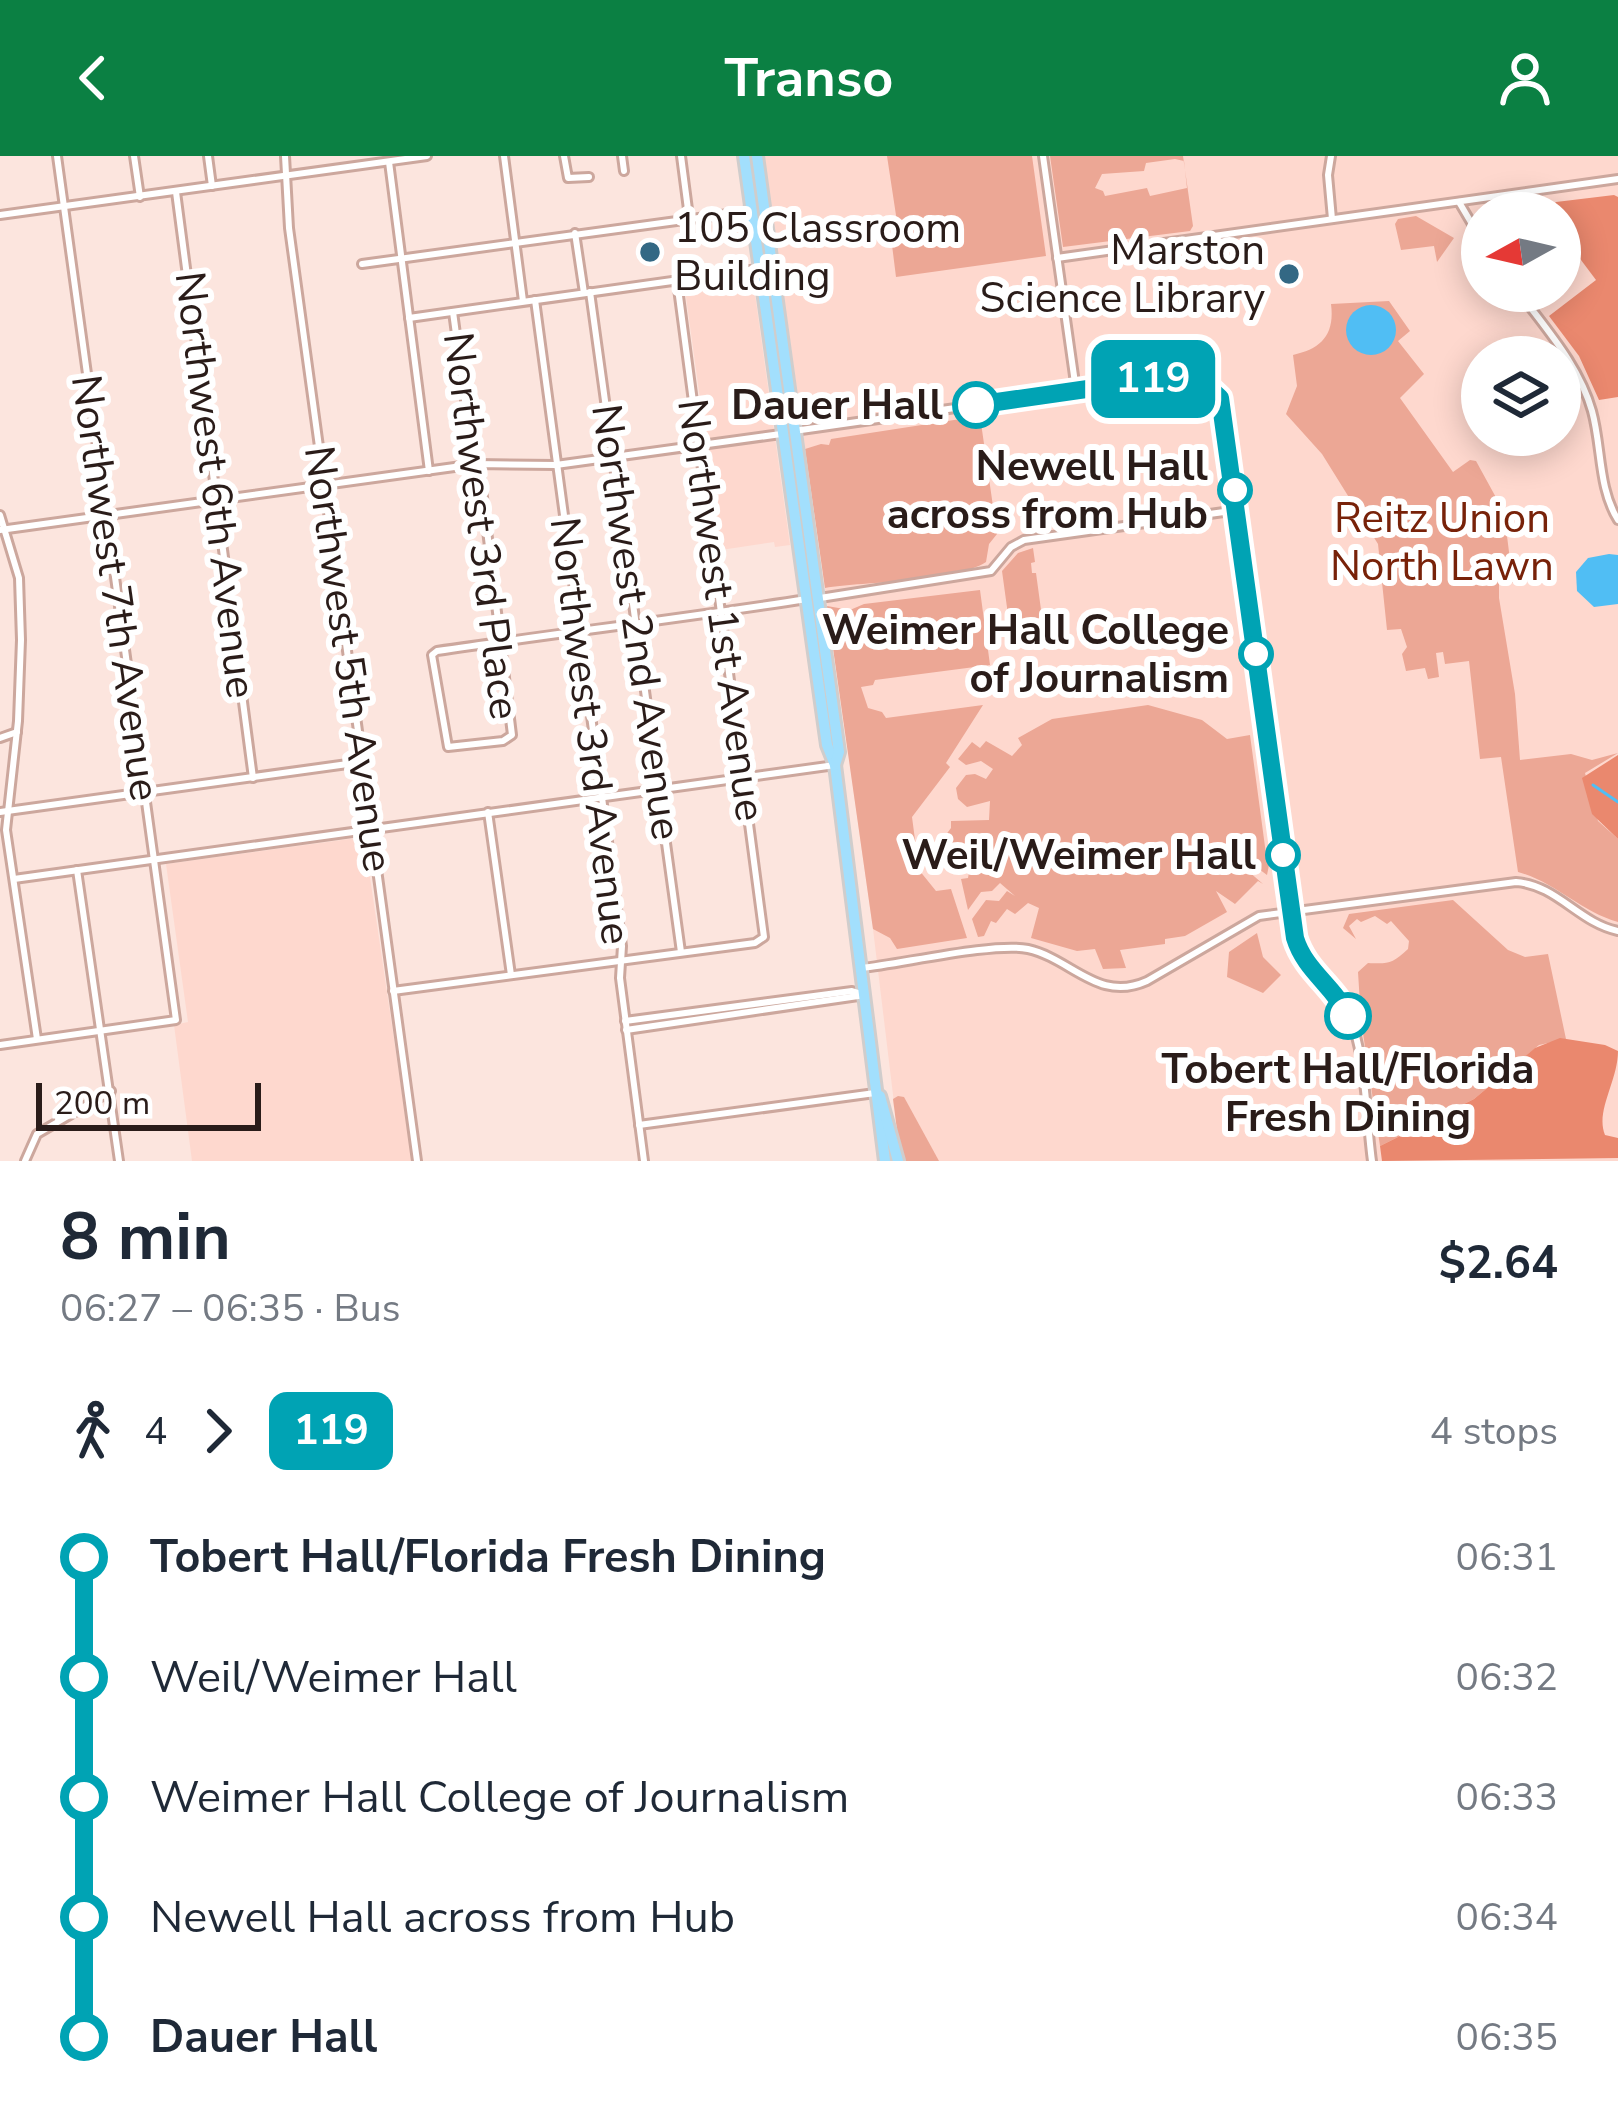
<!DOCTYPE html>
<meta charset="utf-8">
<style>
:root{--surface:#fff;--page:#f6f6f7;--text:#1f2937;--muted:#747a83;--accent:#0b8043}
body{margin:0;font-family:"Nunito Sans",sans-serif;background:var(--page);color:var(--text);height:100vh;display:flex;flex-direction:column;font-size:45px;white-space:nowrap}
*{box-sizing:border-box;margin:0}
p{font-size:39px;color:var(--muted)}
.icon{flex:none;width:66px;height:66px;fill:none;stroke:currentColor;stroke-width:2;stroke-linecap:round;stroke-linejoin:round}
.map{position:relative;height:1005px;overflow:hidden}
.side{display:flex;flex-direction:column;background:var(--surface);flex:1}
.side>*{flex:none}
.badge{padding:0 24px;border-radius:18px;font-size:42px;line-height:78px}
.needle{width:78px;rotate:262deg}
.controls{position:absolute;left:1461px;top:36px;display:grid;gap:24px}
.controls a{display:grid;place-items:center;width:120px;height:120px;border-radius:50%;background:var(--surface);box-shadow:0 6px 30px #0003;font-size:60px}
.scale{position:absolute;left:36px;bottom:30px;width:225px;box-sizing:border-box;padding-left:12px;border:6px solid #2a1c19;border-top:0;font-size:33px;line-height:42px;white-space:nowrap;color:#2a1c19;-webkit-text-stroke:9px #fff;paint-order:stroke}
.map>.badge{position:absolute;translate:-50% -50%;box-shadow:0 0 0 6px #fff}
.legs{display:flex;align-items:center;gap:18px;height:132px;padding:0 60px;font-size:39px}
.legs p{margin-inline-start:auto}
.head{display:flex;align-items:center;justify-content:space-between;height:204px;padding:0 60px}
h1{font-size:66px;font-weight:700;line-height:90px}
ul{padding:0 60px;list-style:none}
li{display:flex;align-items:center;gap:42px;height:120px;font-size:45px}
li i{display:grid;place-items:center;width:18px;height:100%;margin:0 15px;background:currentColor}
li i::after{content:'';width:30px;height:30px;margin:-15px;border:9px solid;border-radius:50%;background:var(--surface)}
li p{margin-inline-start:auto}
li:first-child i{background:linear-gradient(#0000 50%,currentColor 0)}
li:last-child i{background:linear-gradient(currentColor 50%,#0000 0)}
header{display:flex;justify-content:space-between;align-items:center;height:156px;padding:0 60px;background:var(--accent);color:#fff;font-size:54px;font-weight:700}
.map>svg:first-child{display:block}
.built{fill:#fed8ce;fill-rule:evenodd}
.green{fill:#eca795;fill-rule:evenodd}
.forest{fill:#ea886e}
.water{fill:#50bef4}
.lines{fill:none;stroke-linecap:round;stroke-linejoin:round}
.stream{stroke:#50bef4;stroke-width:3}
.minor-casing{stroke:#cca79d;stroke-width:12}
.primary-casing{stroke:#d0cdcc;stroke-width:16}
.minor{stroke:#fff;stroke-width:6}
.primary{stroke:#a2dffd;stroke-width:10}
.line-1-casing{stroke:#fff;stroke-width:27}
.line-1{stroke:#00a3b4;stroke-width:18}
.poi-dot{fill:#336884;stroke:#fff;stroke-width:4.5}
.stop-1-dot{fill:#fff;stroke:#00a3b4;stroke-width:6}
.labels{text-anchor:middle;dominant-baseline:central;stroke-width:12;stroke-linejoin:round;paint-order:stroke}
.poi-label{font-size:42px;fill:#2a1c19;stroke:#fff;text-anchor:start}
.stop-label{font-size:42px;font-weight:bold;fill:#2a1c19;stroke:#fff;text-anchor:end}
.street-label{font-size:42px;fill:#2a1c19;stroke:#fff}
.park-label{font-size:42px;fill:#782209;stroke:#fff}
</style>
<header><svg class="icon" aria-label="back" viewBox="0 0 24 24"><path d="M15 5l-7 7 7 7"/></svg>Transo<svg class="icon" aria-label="person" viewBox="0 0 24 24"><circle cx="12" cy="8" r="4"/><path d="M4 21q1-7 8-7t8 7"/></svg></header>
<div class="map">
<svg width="1618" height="1005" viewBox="0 0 1618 1005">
<rect width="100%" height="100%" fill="#fce5de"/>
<g class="built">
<path d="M764,0H1618V1005H901L873,773ZM1482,57H1560V135H1482ZM1482,201H1560V279H1482Z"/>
<polygon points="753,124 790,389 775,391 774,386 721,394 685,134"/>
<polygon points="364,681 412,1005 192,1005 174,869 188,866 166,708"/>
</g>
<g class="green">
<polygon points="887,0 1032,0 1046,100 896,121 891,81 899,79"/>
<path d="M1050,0H1183L1193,70L1190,75L1063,91ZM1175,3L1184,5L1187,32L1150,40L1147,32L1105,40L1103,35L1095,32L1102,18L1144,15L1146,7Z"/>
<polygon points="1416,60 1454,82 1437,106 1434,90 1401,94 1395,68 1398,63"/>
<path d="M1389,145L1410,175L1398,185L1424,218L1400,242L1453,316L1470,304L1476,305L1504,356L1512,420L1516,426L1499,428V442L1515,538L1520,604L1571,598L1592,604L1618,597L1585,617L1598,665L1618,683V766C1581,756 1555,726 1518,716L1501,601L1480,603L1469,505L1445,508L1443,496L1436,497L1439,521L1428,523L1425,512L1406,515L1402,498L1407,491L1401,473L1387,474L1378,388L1322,298L1286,258L1297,230L1293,199C1321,193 1335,179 1331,148Z"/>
<path d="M980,260L997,378L989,388L986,406C953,427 866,425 825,432L805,293L821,288L829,289L831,283Z"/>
<polygon points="1033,392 1035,406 1031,407 1032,417 1036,417 1042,461 1036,463 1037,467 1043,467 1046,489 1035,491 1031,463 1009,466 1002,415 1018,397"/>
<polygon points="980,434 990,509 875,524 873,529 861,531 868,552 882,556 886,562 983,549 946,607 950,611 912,661 919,714 936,735 951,733 967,782 897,793 890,782 873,773 827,450 850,454 864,448"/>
<polygon points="1148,549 1202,564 1227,583 1250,579 1266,698 1271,699 1267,719 1244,702 1239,707 1263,728 1258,725 1235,748 1216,735 1227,756 1185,780 1165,783 1165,788 1120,794 1126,812 1103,813 1095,793 1077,795 1031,782 1039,752 1028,747 1015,758 1007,753 996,767 991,765 984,780 978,781 972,763 986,744 999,745 1007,735 1015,740 1000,727 992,735 981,736 968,754 961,723 968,722 970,710 977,704 997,705 992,687 955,696 945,680 951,672 951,665 989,664 990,645 967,651 958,643 956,632 966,619 975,618 986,623 993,613 981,605 966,609 958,603 972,586 980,592 986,585 1012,600 1022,589 1018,582 1052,563"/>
<path d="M1453,744L1508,794L1525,801L1548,798L1566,883L1539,889L1474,943L1380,990L1361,864L1358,816L1368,807C1388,808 1392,808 1408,793L1409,785L1391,765L1387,768L1375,760L1361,766L1357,763L1349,770L1356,783L1343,772L1349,758Z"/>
<polygon points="1257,777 1263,801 1281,819 1263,837 1227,821 1229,796"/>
<polygon points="898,940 904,941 939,1005 901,1005 893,943"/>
</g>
<g class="forest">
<polygon points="1614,39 1618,41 1618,241 1599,244 1579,200 1549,160 1596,124 1560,76 1560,57 1546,56 1556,46"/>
<polygon points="1618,599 1618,683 1592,658 1582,622"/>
<path d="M1560,882L1605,889L1618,895C1618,925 1595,955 1605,979L1618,982V1002L1382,1005L1380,990L1474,943L1535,892Z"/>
</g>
<g class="water">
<circle cx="1371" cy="174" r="25"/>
<polygon points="1609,398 1618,399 1618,448 1594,451 1577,435 1576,416 1588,402"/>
</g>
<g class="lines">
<polyline class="stream" points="1593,629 1618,646"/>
<g class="minor-casing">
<g id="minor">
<polyline points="134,0 140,41"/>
<polyline points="208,0 212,30"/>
<polyline points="285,0 289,72 417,1005"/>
<polyline points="504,0 523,145"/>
<polyline points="564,0 568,22 589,21"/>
<polyline points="622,0 624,15"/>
<polyline points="681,0 689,61"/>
<polyline points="1043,0 1076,234"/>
<polyline points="1331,0 1328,19 1332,63"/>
<polyline points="389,6 429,315"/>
<polyline points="176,36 253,622"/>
<polyline points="1459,46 1482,85"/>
<polyline points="0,59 427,0"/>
<polyline points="575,77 584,137"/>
<polyline points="1057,102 1618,23"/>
<polyline points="362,108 750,55"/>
<path d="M1518,135C1546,173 1579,209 1592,255C1602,291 1598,332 1618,364"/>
<polyline points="590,136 681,796"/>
<polyline points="535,144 622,790 620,822 644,1005"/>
<path d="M453,156L472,296L480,317L512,579L503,585L448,591L432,499L437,495C560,477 684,462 807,443"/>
<polyline points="409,162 772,111"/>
<path d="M794,275L1180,220C1200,220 1217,233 1224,252L1295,782C1304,814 1334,829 1348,858C1366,895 1366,962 1372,1005"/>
<polyline points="0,359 19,422 21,484 18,565 6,674 37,883"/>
<polyline points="0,374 476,308 556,309 781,278"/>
<polyline points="820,442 991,415 1011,391 1024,384 1238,354"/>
<polyline points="0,582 17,576"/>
<polyline points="0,656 362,606"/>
<polyline points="488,656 511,819"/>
<polyline points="77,714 119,1005"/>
<polyline points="14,723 835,609"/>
<path d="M862,812C901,808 994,786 1028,793C1072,803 1098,847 1147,825L1259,760L1516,726C1557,729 1579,767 1618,775"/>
<polyline points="393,835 755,787 764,781 677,125"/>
<polyline points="625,865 852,835 862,838"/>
<polyline points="626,874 865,839"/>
<polyline points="0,889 176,864 57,0"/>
<polyline points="639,969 875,937"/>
<polyline points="25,1005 37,978 111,935"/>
</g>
</g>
<g class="primary-casing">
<g id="primary">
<polyline points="744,0 827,589 835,609 885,1005"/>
<polyline points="757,0 839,596 835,609"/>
<polyline points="880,940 898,1005"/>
</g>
</g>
<use href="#minor" class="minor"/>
<use href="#primary" class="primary"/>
</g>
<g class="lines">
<g class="line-1-casing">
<path id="line-1" d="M976,249L1184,219L1204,227L1220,242L1295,782C1305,815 1334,830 1348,860"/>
</g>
<use href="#line-1" class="line-1"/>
</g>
<g class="poi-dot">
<circle cx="650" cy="96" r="12"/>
<circle cx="1289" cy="118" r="12"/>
</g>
<g class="stop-1-dot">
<circle cx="976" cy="249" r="21"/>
<circle cx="1235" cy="334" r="15"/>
<circle cx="1256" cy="498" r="15"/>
<circle cx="1283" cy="699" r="15"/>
<circle cx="1348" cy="860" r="21"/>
</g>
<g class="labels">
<g class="poi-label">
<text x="674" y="72">105 Classroom<tspan x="674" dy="48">Building</tspan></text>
<text x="1265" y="94" text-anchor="end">Marston<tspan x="1265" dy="48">Science Library</tspan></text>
</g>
<g class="stop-label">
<text x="943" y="249">Dauer Hall</text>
<text x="1208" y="310">Newell Hall<tspan x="1208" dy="48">across from Hub</tspan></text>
<text x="1229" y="474">Weimer Hall College<tspan x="1229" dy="48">of Journalism</tspan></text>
<text x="1256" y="699">Weil/Weimer Hall</text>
<text x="1348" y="913" text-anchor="middle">Tobert Hall/Florida<tspan x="1348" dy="48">Fresh Dining</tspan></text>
</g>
<g class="street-label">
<text transform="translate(215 329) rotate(83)">Northwest 6th Avenue</text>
<text transform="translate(481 370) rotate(83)">Northwest 3rd Place</text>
<text transform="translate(115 432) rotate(82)">Northwest 7th Avenue</text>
<text transform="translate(721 454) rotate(82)">Northwest 1st Avenue</text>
<text transform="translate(636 466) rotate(82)">Northwest 2nd Avenue</text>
<text transform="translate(348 503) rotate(82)">Northwest 5th Avenue</text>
<text transform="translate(590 575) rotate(83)">Northwest 3rd Avenue</text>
</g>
<g class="park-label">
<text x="1442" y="362">Reitz Union<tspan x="1442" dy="48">North Lawn</tspan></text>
</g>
</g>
</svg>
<div class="controls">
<a><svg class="needle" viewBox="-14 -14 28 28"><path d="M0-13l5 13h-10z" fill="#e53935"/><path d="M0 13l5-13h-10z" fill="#747a83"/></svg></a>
<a><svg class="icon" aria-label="layers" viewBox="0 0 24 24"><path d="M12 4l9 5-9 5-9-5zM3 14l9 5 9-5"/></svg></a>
</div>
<div class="scale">200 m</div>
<b class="badge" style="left:1153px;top:223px;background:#00a3b4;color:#fff">119</b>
</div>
<section class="side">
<div class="head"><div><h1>8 min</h1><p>06:27 – 06:35 · Bus</p></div><b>$2.64</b></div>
<div class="legs"><svg class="icon" aria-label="walk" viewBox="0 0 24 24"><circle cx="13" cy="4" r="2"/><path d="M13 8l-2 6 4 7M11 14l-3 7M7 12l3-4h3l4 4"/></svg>4<svg class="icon" aria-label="forward" viewBox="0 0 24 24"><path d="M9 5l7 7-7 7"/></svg><b class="badge" style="background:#00a3b4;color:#fff">119</b><p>4 stops</p></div>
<ul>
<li><i style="color:#00a3b4"></i><b>Tobert Hall/Florida Fresh Dining</b><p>06:31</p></li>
<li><i style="color:#00a3b4"></i><span>Weil/Weimer Hall</span><p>06:32</p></li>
<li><i style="color:#00a3b4"></i><span>Weimer Hall College of Journalism</span><p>06:33</p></li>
<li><i style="color:#00a3b4"></i><span>Newell Hall across from Hub</span><p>06:34</p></li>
<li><i style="color:#00a3b4"></i><b>Dauer Hall</b><p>06:35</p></li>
</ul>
</section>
